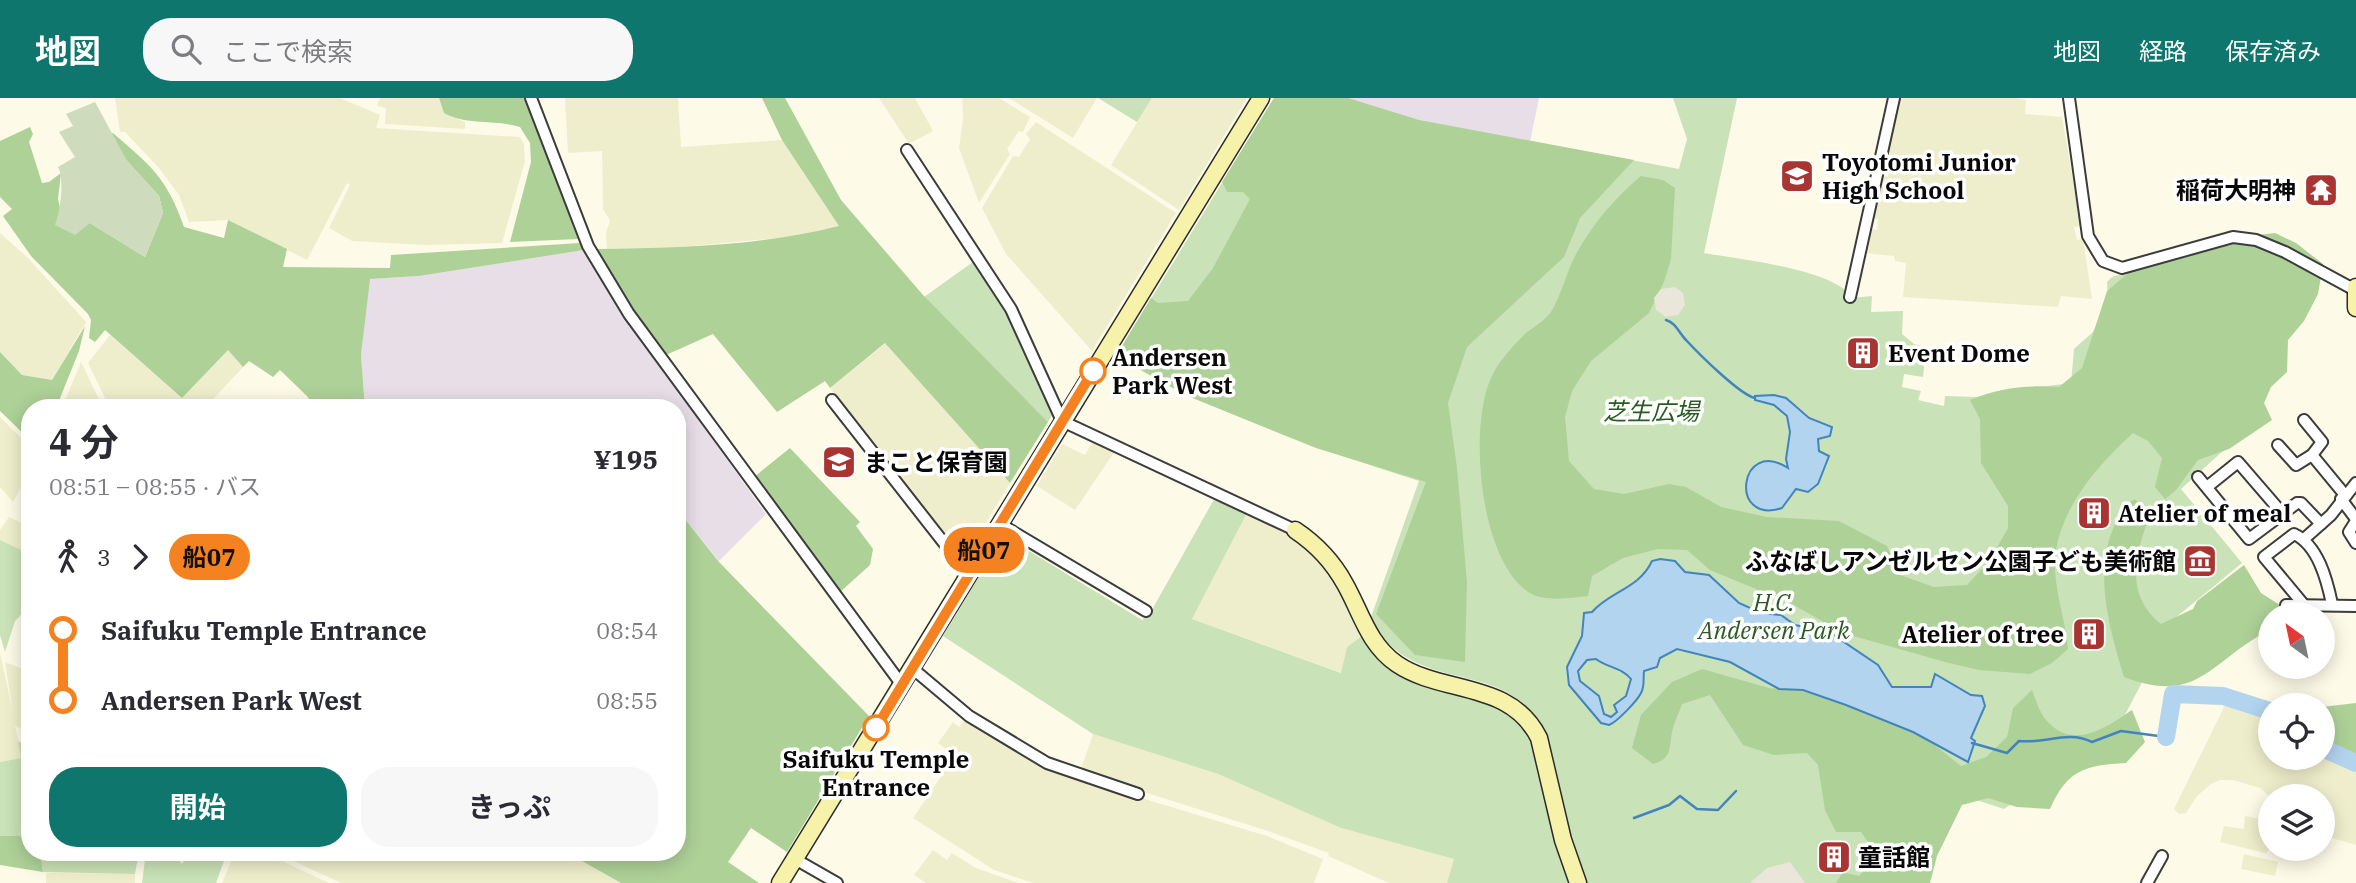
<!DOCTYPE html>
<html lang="ja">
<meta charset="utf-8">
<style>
:root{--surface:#fff;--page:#f7f7f7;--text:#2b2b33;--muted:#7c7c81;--accent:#0f766e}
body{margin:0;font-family:"IBM Plex Serif","Noto Sans JP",serif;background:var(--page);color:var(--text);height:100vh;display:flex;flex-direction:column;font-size:26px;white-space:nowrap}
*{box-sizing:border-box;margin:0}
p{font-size:23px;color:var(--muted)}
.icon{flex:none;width:38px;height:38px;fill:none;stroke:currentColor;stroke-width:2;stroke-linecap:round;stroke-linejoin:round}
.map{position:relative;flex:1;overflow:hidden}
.panel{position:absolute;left:21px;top:301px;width:665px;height:462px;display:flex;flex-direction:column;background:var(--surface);border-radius:28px;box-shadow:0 4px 18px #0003}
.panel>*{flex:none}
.badge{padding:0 14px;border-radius:23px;font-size:24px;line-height:46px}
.needle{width:46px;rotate:327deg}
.controls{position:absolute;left:2258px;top:504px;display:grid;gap:14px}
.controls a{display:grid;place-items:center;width:77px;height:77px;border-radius:50%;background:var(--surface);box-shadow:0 4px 18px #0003;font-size:35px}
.map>.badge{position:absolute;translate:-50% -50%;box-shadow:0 0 0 4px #fff}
.legs{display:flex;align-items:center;gap:10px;height:77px;padding:0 28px;font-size:23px}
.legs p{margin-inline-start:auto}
.headline{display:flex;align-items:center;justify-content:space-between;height:119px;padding:0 28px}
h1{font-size:38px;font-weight:700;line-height:52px}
.button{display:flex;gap:14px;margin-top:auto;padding:14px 28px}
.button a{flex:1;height:80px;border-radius:28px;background:var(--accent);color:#fff;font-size:28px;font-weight:700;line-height:80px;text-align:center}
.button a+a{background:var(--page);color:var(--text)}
ul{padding:0 28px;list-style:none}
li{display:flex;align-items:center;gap:24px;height:70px;font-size:26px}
li i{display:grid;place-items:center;width:10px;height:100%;margin:0 9px;background:currentColor}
li i::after{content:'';width:18px;height:18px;margin:-9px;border:5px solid;border-radius:50%;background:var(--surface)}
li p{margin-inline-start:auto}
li:first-child i{background:linear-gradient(#0000 50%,currentColor 0)}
li:last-child i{background:linear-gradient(currentColor 50%,#0000 0)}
header{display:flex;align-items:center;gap:42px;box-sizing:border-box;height:98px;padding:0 35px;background:var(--accent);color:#fff}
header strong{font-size:33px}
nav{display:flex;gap:38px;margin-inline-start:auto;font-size:24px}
.search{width:490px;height:63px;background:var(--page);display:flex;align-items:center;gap:18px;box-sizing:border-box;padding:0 24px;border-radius:28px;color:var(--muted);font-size:26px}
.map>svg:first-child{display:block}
.industrial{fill:#e7dee8}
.farmland{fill:#efeecc}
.green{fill:#cae2b7}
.forest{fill:#aed198}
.cemetery{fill:#cfdbbd}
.plaza{fill:#eae7da}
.water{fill:#b3d4ee;stroke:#4284bd;stroke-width:2;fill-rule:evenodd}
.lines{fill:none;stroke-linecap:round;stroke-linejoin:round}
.stream{stroke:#4284bd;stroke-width:2.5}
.river{stroke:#b3d4ee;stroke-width:18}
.street-casing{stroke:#3c3c3c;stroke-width:14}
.secondary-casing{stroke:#2b2b2b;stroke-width:19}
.street{stroke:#fff;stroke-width:10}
.secondary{stroke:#f6f2aa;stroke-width:16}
.line-1-casing{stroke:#fff;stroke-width:16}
.line-1{stroke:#f58220;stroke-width:10}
.stop-1-dot{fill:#fff;stroke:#f58220;stroke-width:3.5}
.labels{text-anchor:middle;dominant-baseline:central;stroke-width:7;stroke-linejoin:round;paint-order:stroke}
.poi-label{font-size:24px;font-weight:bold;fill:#090909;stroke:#fff;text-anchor:start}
.stop-label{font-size:24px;font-weight:bold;fill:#090909;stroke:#fff;text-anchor:start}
.park-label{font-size:24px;font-style:italic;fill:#2a5922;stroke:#fff}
</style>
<header>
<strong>地図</strong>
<div class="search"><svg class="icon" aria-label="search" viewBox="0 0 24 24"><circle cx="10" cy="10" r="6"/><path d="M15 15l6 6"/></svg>ここで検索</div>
<nav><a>地図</a><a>経路</a><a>保存済み</a></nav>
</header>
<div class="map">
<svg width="2356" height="785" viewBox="0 0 2356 785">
<rect width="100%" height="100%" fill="#fdfae8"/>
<g class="industrial">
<polygon points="1348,0 1539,0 1530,44 1419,22"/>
<polygon points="584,152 622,216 766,416 719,463 677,411 677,310 365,310 361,257 369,181 419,178"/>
</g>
<g class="farmland">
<polygon points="115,0 340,0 380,17 376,30 520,39 524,46 525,63 502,145 425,147 352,143 329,130 350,87 347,85 307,162 228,122 189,124 179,97 159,70 125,34 120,34"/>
<polygon points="380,0 439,0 444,15 465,24 465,31 385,26 386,10 377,8"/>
<polygon points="565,0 678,0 681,49 782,42 840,128 800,138 670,150 607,151 606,135 610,123 603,111 602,53 568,55"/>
<polygon points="879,0 915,0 933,33 909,46"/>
<polygon points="962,0 999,0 1030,19 1023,34 1019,33 1007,51 1010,56 979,105 959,50 963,21"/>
<polygon points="1009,0 1097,0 1073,40"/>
<polygon points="1152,0 1247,0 1179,112 1111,67"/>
<polygon points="1897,0 2016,0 2026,2 2025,16 2062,19 2081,128 2074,129 2077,142 2083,141 2092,201 2061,198 2058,209 1903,199 1906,165 1895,163 1894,158 1863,155 1868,131 1877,132 1878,121 1871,120 1880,77 1888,79 1889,65 1883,64"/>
<polygon points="1036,24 1176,115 1092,253 1006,156 982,110 1013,58 1019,59 1030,41 1026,36"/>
<polygon points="0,135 28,160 86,224 52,282 22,277 0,254"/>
<polygon points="110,237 182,300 228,251 243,269 205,310 110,310 88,265"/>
<polygon points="886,245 1010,385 961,466 830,290"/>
<polygon points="81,264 103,310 62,310"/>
<polygon points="0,319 30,349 30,373 13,404 0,389"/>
<polygon points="1093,343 1115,353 1075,412 1037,388 1062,346 1085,357"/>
<polygon points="1248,413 1302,443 1334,477 1363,537 1347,549 1342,575 1192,521"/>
<polygon points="9,419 30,429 30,456 0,442 0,432"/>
<polygon points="0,554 13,615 5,564 30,574 30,633 15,628 22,660 0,664"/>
<polygon points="2227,603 2270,616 2270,660 2322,660 2322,653 2356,668 2356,747 2322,737 2322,698 2270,699 2260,690 2233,682 2220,682 2211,686 2197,698 2186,715 2179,716 2174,711"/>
<polygon points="965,620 1045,667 1138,699 1267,738 1323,761 1314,785 1033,785 994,772 913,720 955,658 938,645 953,624 959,629"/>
<polygon points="1093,636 1218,676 1341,730 1455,761 1447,785 1389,785 1328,758 1329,755 1268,733 1080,674"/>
<polygon points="2245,718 2270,723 2271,751 2265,755 2220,744 2224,728 2244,731"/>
<polygon points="933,752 947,762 952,755 976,770 1019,785 926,785 914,777"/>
<polygon points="216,754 263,754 329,785 222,785 231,764"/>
<polygon points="274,754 566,754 621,785 341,785"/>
<polygon points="2244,756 2278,764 2275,778 2241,771"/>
<polygon points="46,775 135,776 135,785 46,785"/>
</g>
<g class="green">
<polygon points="1098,0 1152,0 1137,24"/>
<path d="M1274,0H1348L1419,22L1679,71L1687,41L1673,0H1737L1704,155C1737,161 1836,171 1852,200L1872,198L1871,214L1903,213L1902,236L1914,246L1926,249L1923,279L1904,276L1902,289L1921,293L1918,302L1944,308L1945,298L2009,300L2015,292L2071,285L2074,251L2093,234L2100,218L2109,214L2107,184L2112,179L2141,170L2257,322L2181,391L2242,465L2152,539L2148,573L2118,630L2004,711L1961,697L1918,785H1586L1578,767C1569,732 1552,638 1531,614C1488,563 1414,595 1370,522L1419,383C1310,349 1216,314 1116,258Z"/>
<polygon points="973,164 1007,213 1053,316 1048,324 924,199"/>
<polygon points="1217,396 1248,413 1192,521 1341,575 1347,549 1363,537 1369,545 1500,607 1532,636 1572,785 1447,785 1454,761 1341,730 1218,676 1093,636 943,538 997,449 1016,445 1142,522 1153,510"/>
<polygon points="0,442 30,456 30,507 15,523 5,554 0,537"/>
<polygon points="18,643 30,649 30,738 0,738 0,664 21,660"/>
<polygon points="40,754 139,754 135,776 43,774"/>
<polygon points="146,754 173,754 182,766 189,754 216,754 225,760 216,785 142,785"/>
</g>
<g class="forest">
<path d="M439,0H525L578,141L510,144L531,64L530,45L520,29C494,21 468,28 444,15Z"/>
<path d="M762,0H785L841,102L923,197L1048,324L1010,385L885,245L830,290L825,283L777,314L713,236L666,257L633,213L596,151C677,150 760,148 839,128L782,42Z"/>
<polygon points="1274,0 1348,0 1419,22 1634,62 1580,120 1564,159 1467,249 1448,305 1457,370 1467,484 1465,564 1415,557 1376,516 1426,384 1316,350 1185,297 1116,258 1151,200 1158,205 1188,203 1213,170 1250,101 1243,94 1227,94 1222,84"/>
<path d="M30,29L33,36L29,44L42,85L49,84L61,75L58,101L61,114L90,125L145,159L163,115L159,98L127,63L110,36L113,35C151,68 167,80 184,129L224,140L228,122L287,151L283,169L390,170L391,157L580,145L584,152L419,178L370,181L361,257L365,310H312L308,299L280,272L273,279L249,263L243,269L228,252L182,300L105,232L95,244L89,240L91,222L88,216L31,158L3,118L12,111L0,99V43Z"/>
<path d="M1641,78L1663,82L1675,90L1671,161L1664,184L1649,215L1591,263L1572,293L1565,319L1569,363L1594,391L1624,396L1669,386L1686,389L1721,409L1767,419L1839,423L1887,448L1900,477L1934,489L1967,487L1990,462L2008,430V408L1981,365L1980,321L1970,302C2001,289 2026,287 2059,289L2082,270L2107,193L2132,172L2198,144L2275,135L2296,145L2323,166L2318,196L2304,223L2288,242L2287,274L2271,289L2264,305L2272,322L2229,351L2198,362L2176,392L2165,401L2155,389L2162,360L2148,343L2133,335C2096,368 2053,418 2055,471C2056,498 2066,524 2068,551L2052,565L2030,576L1979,572L1945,564L1843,535L1792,506L1710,472L1687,452L1658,451L1623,460L1592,478L1588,498C1571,500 1545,504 1530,495C1479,464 1467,325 1493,276C1499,263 1513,248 1523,238C1531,230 1544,224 1551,214C1563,194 1567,170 1579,151C1595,123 1617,98 1641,78Z"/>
<polygon points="85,228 79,253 56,310 30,310 30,342 0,313 0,254 22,277 52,282"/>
<polygon points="790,350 860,424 856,428 873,451 870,467 839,495 754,379"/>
<path d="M2135,401L2150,417C2135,456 2124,496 2161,526L2193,511L2197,503L2244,467L2261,495L2283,509L2284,516H2270V532C2210,562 2200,608 2124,579C2112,539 2097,488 2108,446C2111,432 2119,419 2125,406Z"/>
<polygon points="677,411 719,464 869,618 787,754 751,730 728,764 759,785 621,785 566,754 677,754"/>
<path d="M1702,571L1769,590L1811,594L1879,613L1931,644L1961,668L1986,659L2007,639L2013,610L2032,592C2036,602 2040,616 2047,623C2073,653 2107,629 2132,612L2145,644L2126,665C2085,667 2067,672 2050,711L2017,709L1988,700L1962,707L1937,758L1930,785H1836L1843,774L1859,778L1878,758L1861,734H1836L1825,712L1818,667L1807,655L1774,657L1743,647L1710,597L1682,606C1679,615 1674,625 1672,634C1669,650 1672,661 1653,666L1632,650L1641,617L1672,584Z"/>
<polygon points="2356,605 2356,661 2322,645 2322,609"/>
<polygon points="0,738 30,738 30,754 40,754 43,774 0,767"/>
</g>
<path class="cemetery" d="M95,4L127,63L159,98L163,115L145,159L90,125L75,137L55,127C60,115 65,81 58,69L75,59L59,34L73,28L66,16Z"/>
<g class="plaza">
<polygon points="1675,189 1683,195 1685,207 1678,217 1666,219 1656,212 1654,200 1661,191"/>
<polygon points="1790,764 1805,785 1750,785 1767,770"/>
</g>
<g class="water">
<path d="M1774,297L1786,300L1809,320L1832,329L1830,338L1818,341L1819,353L1829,358L1818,386L1808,394L1796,391L1782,410C1728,428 1739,338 1788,370L1786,361L1790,334L1787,318L1774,307L1755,302V298Z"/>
<path d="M1660,461L1675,463L1685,474L1709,477L1739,505L1761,515L1781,517L1795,527L1829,534L1878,567L1892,589H1931L1935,576L1971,597L1982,598L1985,608L1971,640L1975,643L1968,664L1913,634L1846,607L1803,592L1779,591L1730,564L1677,551L1660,560L1657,569L1644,573C1643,581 1645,588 1641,595C1637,603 1617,624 1609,627L1601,625L1569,587L1567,569L1582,538L1584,515L1592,514C1610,493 1639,491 1652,463ZM1596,561C1606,569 1623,570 1631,581L1626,598L1614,607L1617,614L1611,619L1604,616L1599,598L1580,583L1578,573L1587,562Z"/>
</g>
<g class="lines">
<g class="stream">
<path d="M1666,222C1676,225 1679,235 1686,242C1698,255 1740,297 1755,300"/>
<path d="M1972,645L2007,655L2019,643C2046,646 2067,632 2092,644L2121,633L2166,639"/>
<polyline points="1634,720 1669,707 1680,698 1697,711 1718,712 1736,693"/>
</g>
<g class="river">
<polyline points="2166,639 2173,596 2223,598 2270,613"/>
<polyline points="2322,650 2356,665"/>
</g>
<g class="street-casing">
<g id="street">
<polyline points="531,0 588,148 629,216 902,587"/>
<polyline points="2069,0 2088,138 2103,163 2122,170 2233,139 2256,142 2285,154 2355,192"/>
<polyline points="907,52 1011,211 1062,323 1295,432"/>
<polyline points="1850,199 1894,0"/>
<polyline points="832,302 969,477"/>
<polyline points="2278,347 2296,367 2312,357 2322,344 2304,322"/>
<polyline points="2312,357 2345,397"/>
<polyline points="2198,379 2249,441 2297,405 2301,405 2321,426"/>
<polyline points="2207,389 2238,364 2282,415"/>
<polyline points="2341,401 2356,421"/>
<polyline points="2356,423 2349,434 2356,445"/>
<polyline points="1000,426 1146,513"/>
<polyline points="2304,441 2331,417 2356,385"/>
<polyline points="2286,507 2356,508"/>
<path d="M2304,507L2264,459L2294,436C2318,447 2327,482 2332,506"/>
<polyline points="912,570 969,618 1047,665 1138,696"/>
<polyline points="795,761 837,785"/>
<polyline points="2147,785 2162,758"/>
</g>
</g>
<g class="secondary-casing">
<g id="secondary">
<polyline points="2356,189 2356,210"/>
<path d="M1295,432C1316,446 1333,464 1345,486C1361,514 1368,546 1397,566C1443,597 1510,582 1539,640L1563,742L1578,785"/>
<polyline points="780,785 1261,0"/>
</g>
</g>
<use href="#street" class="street"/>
<use href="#secondary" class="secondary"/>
</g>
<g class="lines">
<g class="line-1-casing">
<polyline id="line-1" points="876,630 1093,273"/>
</g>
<use href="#line-1" class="line-1"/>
</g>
<defs>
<g id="school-square" transform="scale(1.75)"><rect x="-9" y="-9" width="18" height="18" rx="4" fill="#a93532" stroke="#fff"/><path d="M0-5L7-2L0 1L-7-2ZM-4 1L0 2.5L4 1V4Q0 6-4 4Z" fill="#fff"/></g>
<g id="temple-square" transform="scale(1.75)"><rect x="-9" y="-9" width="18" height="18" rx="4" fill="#a93532" stroke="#fff"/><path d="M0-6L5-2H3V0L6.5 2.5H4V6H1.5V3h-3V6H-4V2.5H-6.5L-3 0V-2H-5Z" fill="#fff"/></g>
<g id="building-square" transform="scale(1.75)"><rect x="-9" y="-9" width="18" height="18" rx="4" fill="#a93532" stroke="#fff"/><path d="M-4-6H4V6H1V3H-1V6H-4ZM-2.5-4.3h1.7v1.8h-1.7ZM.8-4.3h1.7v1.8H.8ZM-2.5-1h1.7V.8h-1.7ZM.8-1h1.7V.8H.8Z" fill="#fff"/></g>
<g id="museum-square" transform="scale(1.75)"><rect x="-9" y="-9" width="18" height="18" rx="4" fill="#a93532" stroke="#fff"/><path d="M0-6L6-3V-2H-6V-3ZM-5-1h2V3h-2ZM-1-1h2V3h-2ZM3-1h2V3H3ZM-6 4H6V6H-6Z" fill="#fff"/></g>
</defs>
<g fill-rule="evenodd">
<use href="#school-square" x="1797" y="78"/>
<use href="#temple-square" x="2321" y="92"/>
<use href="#building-square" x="1863" y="255"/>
<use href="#school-square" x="839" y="364"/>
<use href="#building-square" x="2094" y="415"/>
<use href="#museum-square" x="2200" y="463"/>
<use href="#building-square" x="2089" y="536"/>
<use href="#building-square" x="1834" y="759"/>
</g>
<g class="stop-1-dot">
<circle cx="1093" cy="273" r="12"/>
<circle cx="876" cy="630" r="12"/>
</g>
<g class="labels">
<g class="poi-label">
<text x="1822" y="64">Toyotomi Junior<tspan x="1822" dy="28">High School</tspan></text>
<text x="2296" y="92" text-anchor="end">稲荷大明神</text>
<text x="1888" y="255">Event Dome</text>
<text x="864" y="364">まこと保育園</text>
<text x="2118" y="415">Atelier of meal</text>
<text x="2176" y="463" text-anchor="end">ふなばしアンゼルセン公園子ども美術館</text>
<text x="2064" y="536" text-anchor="end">Atelier of tree</text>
<text x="1858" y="759">童話館</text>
</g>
<g class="stop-label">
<text x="1112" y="259">Andersen<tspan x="1112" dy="28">Park West</tspan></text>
<text x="876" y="661" text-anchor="middle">Saifuku Temple<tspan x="876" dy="28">Entrance</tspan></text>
</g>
<g class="park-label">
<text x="1651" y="313">芝生広場</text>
<text x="1774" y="504">H.C.<tspan x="1774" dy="28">Andersen Park</tspan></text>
</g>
</g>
</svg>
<div class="controls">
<a><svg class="needle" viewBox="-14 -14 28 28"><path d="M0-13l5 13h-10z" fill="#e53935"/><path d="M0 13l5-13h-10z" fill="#7c7c81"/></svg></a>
<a><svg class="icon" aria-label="locate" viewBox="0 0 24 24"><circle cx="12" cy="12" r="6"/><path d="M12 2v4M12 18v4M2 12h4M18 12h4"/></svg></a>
<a><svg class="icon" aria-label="layers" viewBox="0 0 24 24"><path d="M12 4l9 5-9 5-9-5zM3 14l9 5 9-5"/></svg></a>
</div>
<b class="badge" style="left:984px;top:452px;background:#f58220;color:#111">船07</b>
<section class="panel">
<div class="headline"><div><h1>4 分</h1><p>08:51 – 08:55 · バス</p></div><b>¥195</b></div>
<div class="legs"><svg class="icon" aria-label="walk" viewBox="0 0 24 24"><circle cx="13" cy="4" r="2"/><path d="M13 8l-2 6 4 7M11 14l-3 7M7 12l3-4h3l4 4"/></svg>3<svg class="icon" aria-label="forward" viewBox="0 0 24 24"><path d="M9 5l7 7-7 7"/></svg><b class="badge" style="background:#f58220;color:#111">船07</b></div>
<ul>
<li><i style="color:#f58220"></i><b>Saifuku Temple Entrance</b><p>08:54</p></li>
<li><i style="color:#f58220"></i><b>Andersen Park West</b><p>08:55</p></li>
</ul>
<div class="button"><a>開始</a><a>きっぷ</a></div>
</section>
</div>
